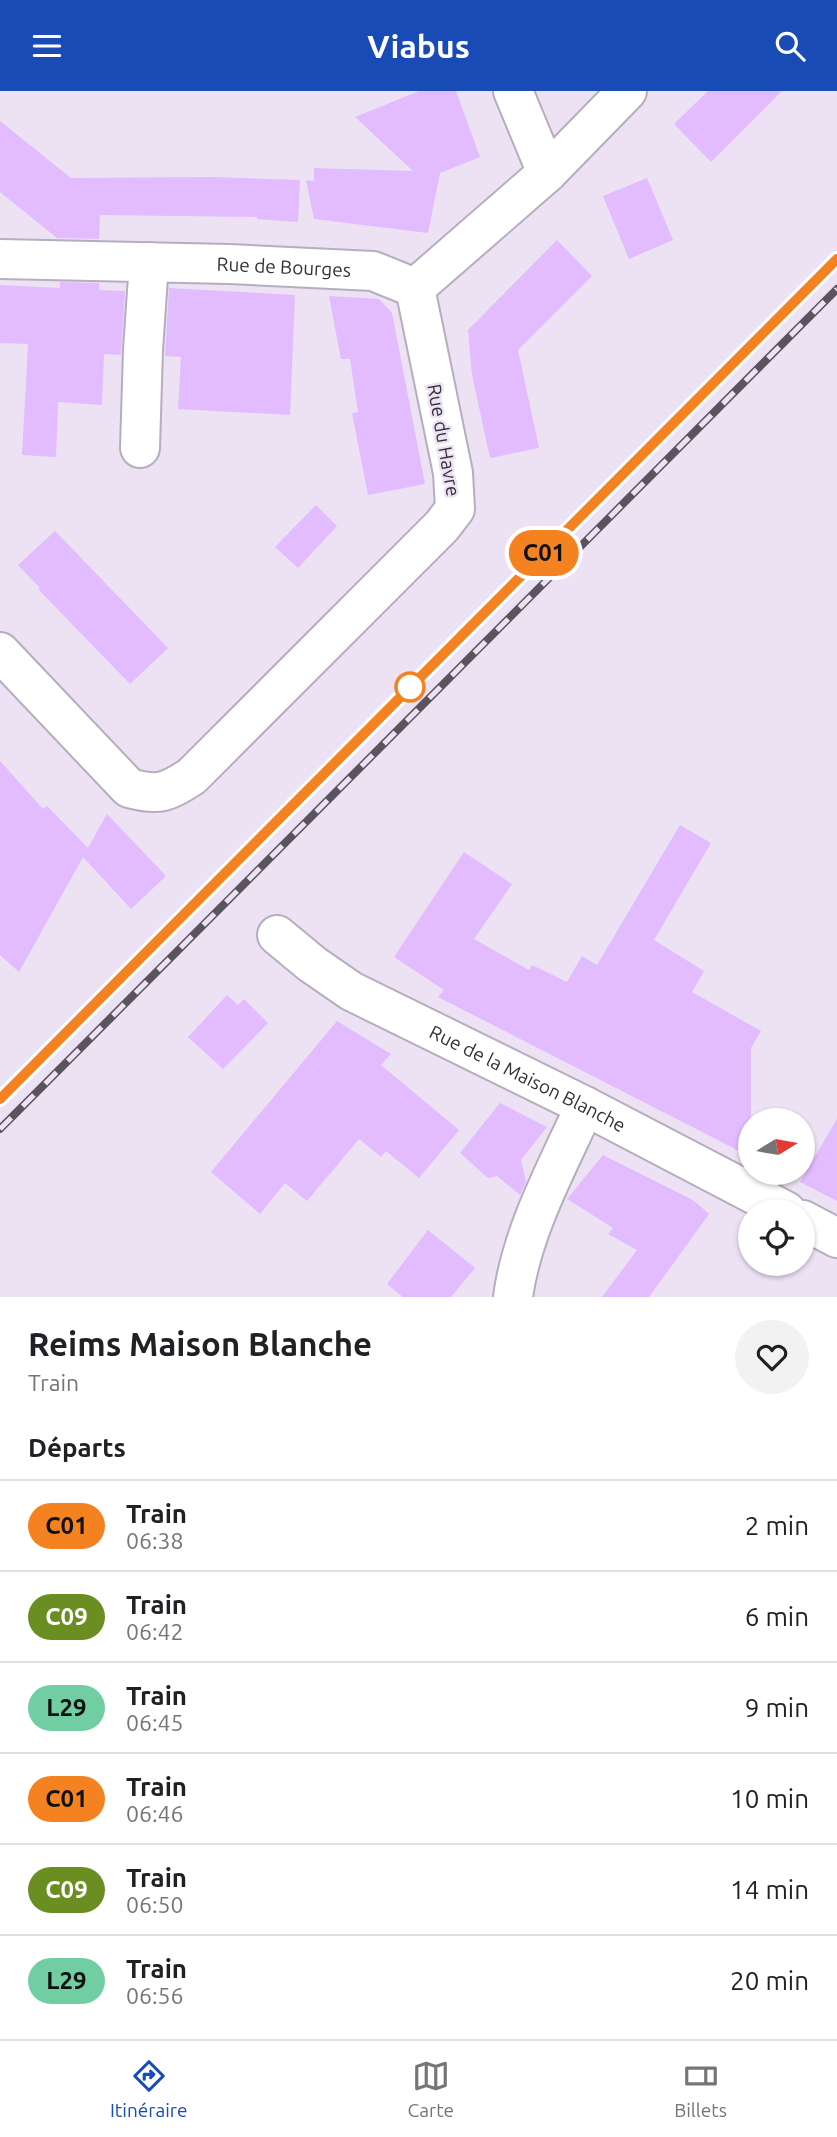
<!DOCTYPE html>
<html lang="fr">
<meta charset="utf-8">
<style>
:root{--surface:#fff;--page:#f2f2f2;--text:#202124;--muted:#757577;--line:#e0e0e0;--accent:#194bb7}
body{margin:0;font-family:Ubuntu,sans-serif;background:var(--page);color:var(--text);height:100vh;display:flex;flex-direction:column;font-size:26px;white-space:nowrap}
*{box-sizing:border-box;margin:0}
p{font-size:23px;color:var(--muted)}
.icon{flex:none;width:38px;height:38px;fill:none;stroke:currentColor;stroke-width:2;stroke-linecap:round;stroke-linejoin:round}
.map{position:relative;height:1206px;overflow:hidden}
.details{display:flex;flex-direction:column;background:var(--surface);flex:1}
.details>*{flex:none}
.badge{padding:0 14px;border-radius:23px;font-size:24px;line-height:46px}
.needle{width:46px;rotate:79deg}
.controls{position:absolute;left:738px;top:1017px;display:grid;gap:14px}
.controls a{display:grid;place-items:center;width:77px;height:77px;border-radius:50%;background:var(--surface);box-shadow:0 2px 5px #0004;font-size:35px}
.map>.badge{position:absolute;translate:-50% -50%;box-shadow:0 0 0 4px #fff}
h2{padding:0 28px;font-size:26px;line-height:63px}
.round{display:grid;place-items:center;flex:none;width:74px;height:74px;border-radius:37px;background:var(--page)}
.summary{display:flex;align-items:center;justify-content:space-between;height:119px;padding:0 28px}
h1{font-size:33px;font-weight:700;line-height:52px}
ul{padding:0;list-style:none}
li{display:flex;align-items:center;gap:21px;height:91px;padding:0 28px;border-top:2px solid var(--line)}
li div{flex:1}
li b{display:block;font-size:26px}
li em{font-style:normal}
li .badge{min-width:77px;font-weight:700;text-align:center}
header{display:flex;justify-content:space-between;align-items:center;height:91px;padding:0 28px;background:var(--accent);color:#fff;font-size:32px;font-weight:700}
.dock{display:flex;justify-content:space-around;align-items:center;height:98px;border-top:2px solid var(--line);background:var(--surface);font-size:19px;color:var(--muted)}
.dock a{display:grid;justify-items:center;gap:4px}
.dock .on{color:var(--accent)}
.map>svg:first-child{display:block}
.building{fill:#e2bcfe}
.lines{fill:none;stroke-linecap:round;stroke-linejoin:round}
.minor-casing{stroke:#b6adbe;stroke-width:42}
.minor{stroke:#fff;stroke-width:38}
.rail-casing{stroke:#59545d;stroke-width:8}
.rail{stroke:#ece2f4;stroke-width:5;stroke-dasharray:16;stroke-linecap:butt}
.line-casing{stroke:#fff;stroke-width:16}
.line{stroke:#f58220;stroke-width:10}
.stop-dot{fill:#fff;stroke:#f58220;stroke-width:3.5}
.labels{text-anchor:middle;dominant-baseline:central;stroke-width:5;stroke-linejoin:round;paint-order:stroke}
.street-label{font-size:19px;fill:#353138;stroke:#ece2f4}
</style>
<header><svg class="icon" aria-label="menu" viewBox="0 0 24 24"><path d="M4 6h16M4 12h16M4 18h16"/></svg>Viabus<svg class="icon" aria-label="search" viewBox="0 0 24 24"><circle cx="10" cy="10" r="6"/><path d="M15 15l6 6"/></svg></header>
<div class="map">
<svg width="837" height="1206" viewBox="0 0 837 1206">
<rect width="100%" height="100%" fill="#ece2f4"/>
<g class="building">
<polygon points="419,0 456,0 480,66 440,82 428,142 314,128 306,89 314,90 314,77 413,80 355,26"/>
<polygon points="708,0 782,0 711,71 674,33"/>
<polygon points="0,30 71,87 213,86 300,89 298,131 257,128 257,126 100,124 99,148 57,147 0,101"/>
<polygon points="647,87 673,149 629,168 603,105"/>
<polygon points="557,149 592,185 518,259 539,357 490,367 472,284 468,239"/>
<polygon points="60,191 99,192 99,199 125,200 121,264 104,263 102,314 58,311 56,366 22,364 28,253 0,252 0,194 60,197"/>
<polygon points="169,197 295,204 290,324 178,318 181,266 165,265"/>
<polygon points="329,205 379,208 392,222 425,393 368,404 352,322 358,321 350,268 341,268"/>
<polygon points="316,414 337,435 298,477 275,456"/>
<polygon points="55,440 168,557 130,593 38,498 40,497 18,474"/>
<polygon points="0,670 43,718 47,715 88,757 19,881 0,864"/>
<polygon points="107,723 166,785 131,818 83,766"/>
<polygon points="680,734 711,752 654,849 704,880 692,901 761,940 751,957 751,1066 438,906 444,899 394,866 464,761 512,793 474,848 529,879 532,874 567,891 582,865 597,874"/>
<polygon points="227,904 238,914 244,908 268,932 223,978 188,946"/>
<polygon points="337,930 391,963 381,974 459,1039 419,1087 386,1060 381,1066 359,1048 307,1110 285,1092 260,1123 211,1081"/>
<polygon points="500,1012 547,1036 521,1069 526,1091 520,1104 497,1085 488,1087 460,1062"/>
<polygon points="837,1028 837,1110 800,1091"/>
<polygon points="603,1064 693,1109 709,1123 649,1206 602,1206 637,1159 608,1143 613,1137 567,1108"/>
<polygon points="428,1139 475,1177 451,1206 403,1206 387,1193"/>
</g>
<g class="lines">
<g class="minor-casing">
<g id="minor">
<polyline points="513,0 547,82"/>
<path id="s1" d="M0,168L229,173L373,180L415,197"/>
<polyline points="415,197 547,82 627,0"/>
<polyline points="140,357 143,259 149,171"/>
<path d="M0,561L129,697C158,705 167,702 192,685L442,435L455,418L453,382L415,197"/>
<path id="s2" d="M277,844L312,873L351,900L585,1015L786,1120"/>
<polyline points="803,1129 837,1147"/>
<path d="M513,1206C522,1139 558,1075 585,1015"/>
</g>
</g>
<use href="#minor" class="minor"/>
<g class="rail-casing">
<g id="rail">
<polyline points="0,1008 837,168"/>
<polyline points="0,1038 837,198"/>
</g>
</g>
<use href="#rail" class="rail"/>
</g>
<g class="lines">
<g class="line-casing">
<polyline id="line" points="0,1008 837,168"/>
</g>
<use href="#line" class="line"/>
</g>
<circle class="stop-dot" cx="410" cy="596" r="14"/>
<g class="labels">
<g class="street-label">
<text stroke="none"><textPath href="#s1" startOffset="284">Rue de Bourges</textPath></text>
<text transform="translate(444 349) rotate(80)">Rue du Havre</text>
<text stroke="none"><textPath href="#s2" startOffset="290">Rue de la Maison Blanche</textPath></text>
</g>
</g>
</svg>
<div class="controls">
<a><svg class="needle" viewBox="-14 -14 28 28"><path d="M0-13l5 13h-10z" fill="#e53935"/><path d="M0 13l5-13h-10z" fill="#757577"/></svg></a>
<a><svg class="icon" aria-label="locate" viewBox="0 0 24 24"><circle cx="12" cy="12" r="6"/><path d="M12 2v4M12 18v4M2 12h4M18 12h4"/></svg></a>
</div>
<b class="badge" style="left:544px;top:462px;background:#f58220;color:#111">C01</b>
</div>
<section class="details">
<div class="summary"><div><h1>Reims Maison Blanche</h1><p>Train</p></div><a class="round"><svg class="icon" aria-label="heart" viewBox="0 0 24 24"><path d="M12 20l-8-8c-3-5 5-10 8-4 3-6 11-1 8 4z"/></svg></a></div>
<h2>Départs</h2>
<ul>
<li><span class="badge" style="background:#f58220;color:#111">C01</span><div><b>Train</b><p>06:38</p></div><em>2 min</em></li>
<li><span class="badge" style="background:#6b8e23;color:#fff">C09</span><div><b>Train</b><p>06:42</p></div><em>6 min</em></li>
<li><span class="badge" style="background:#71cea3;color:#111">L29</span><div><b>Train</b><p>06:45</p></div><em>9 min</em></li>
<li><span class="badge" style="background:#f58220;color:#111">C01</span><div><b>Train</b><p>06:46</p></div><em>10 min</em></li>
<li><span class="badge" style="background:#6b8e23;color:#fff">C09</span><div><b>Train</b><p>06:50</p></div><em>14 min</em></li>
<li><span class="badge" style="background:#71cea3;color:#111">L29</span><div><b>Train</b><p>06:56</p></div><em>20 min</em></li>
</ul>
</section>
<nav class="dock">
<a class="on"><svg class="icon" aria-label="directions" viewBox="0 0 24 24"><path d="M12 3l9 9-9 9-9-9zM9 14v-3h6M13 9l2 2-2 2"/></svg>Itinéraire</a>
<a><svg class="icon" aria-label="map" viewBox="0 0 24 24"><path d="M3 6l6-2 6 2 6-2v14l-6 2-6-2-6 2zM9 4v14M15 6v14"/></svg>Carte</a>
<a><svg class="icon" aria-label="tickets" viewBox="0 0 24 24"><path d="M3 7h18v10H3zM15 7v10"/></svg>Billets</a>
</nav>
